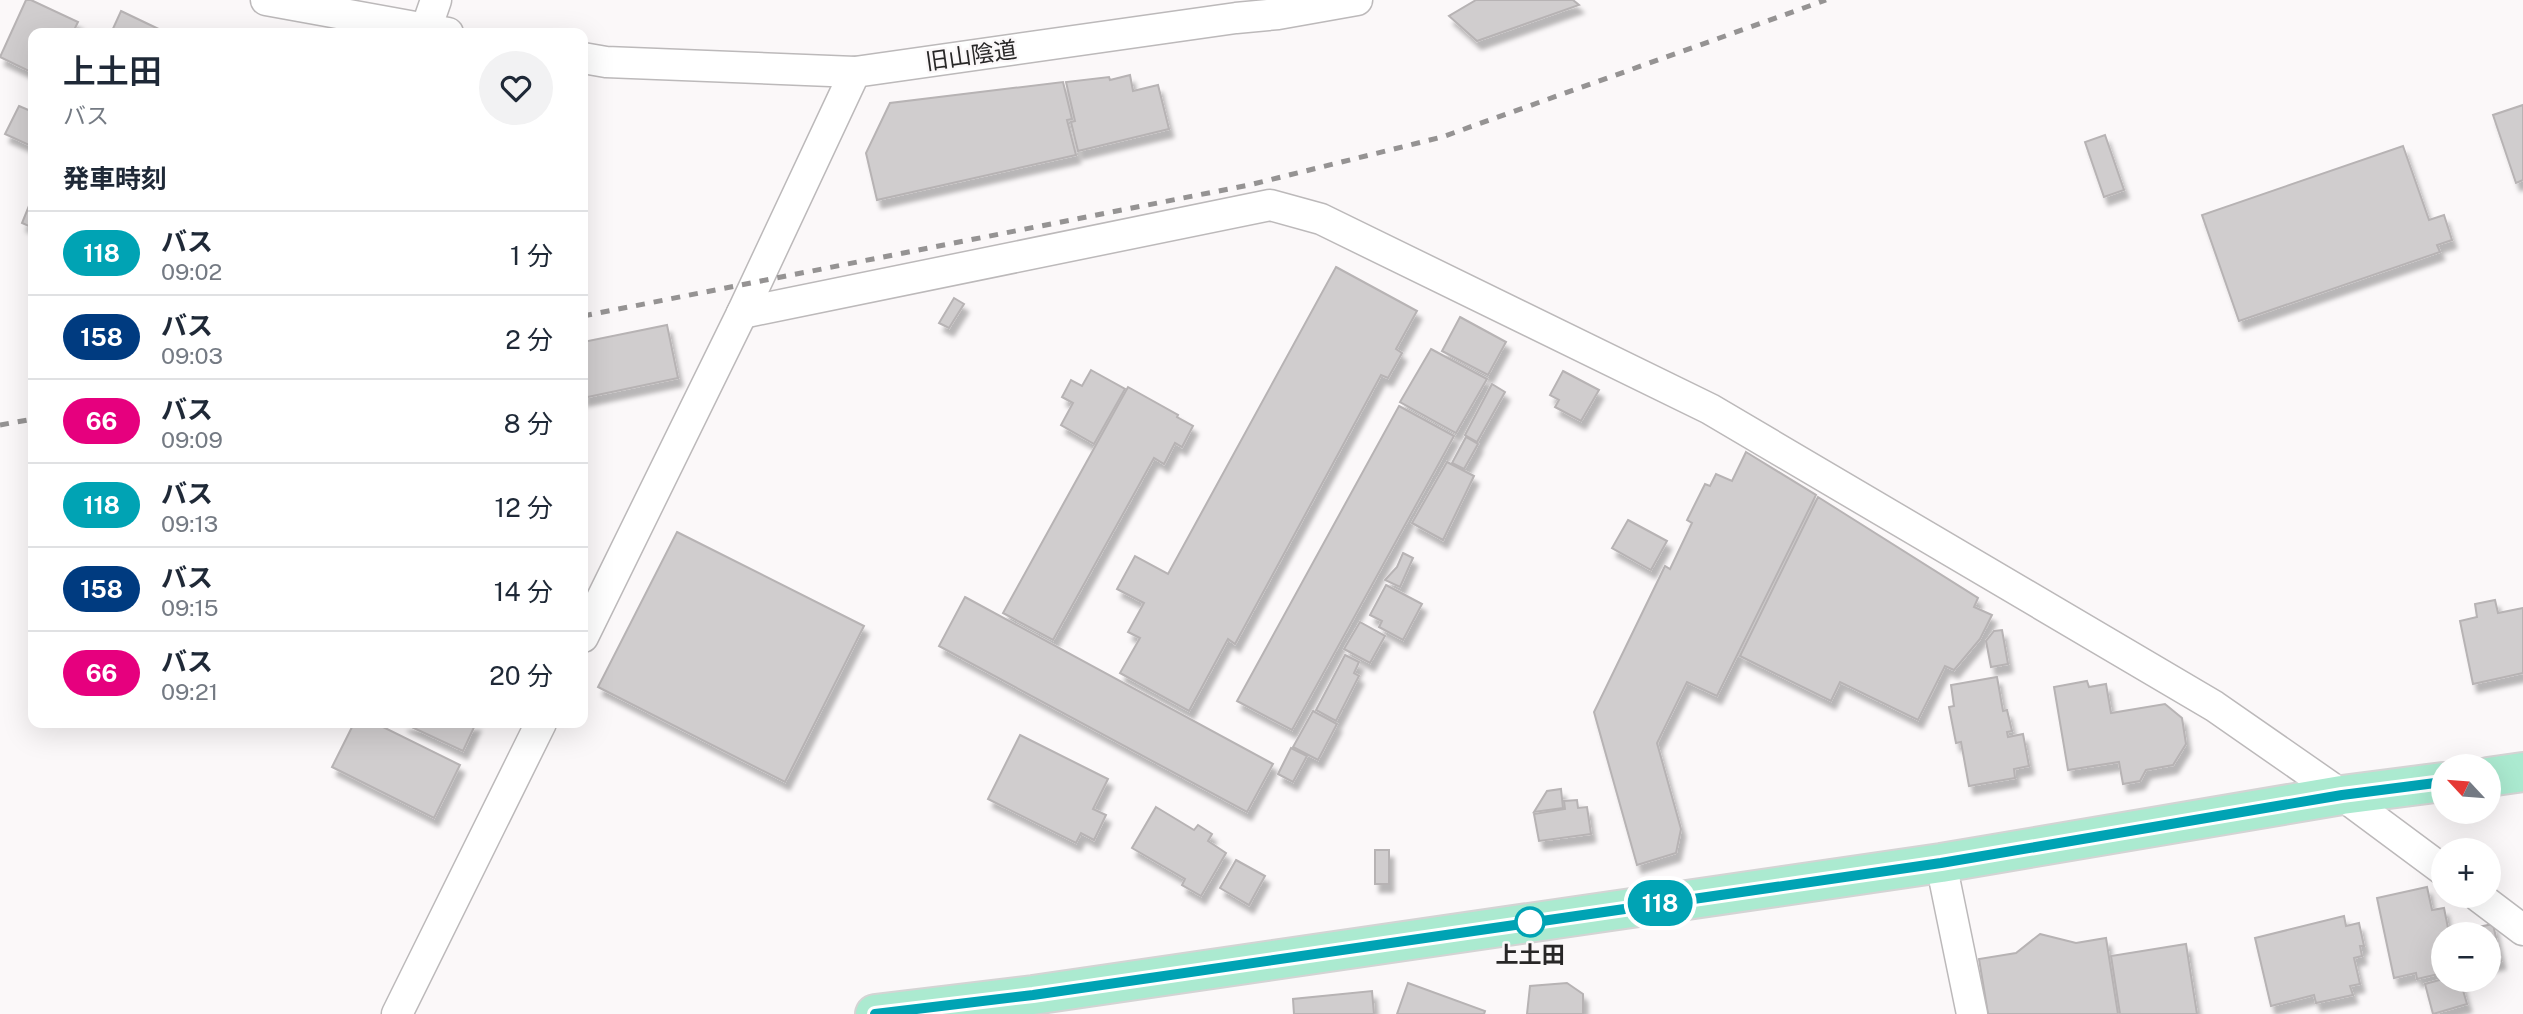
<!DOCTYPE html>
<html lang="ja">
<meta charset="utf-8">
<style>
:root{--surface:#fff;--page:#f2f2f3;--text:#1f2937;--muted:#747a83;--line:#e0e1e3}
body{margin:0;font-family:"Public Sans","Noto Sans JP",sans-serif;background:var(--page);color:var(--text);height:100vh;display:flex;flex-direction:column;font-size:26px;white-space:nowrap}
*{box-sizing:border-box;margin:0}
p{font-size:23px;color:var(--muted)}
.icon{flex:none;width:38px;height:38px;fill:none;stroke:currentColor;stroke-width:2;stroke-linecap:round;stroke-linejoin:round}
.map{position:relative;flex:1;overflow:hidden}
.details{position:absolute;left:28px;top:28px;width:560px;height:700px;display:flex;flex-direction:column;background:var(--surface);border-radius:14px;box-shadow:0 7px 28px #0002}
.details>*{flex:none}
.badge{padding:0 14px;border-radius:23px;font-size:24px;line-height:46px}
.needle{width:46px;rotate:296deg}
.controls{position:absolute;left:2431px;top:754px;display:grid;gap:14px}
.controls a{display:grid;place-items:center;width:70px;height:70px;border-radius:50%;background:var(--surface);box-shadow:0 7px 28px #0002;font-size:35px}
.map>.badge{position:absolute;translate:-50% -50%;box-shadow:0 0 0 4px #fff}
h2{padding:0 35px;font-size:26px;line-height:63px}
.round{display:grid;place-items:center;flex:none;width:74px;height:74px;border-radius:37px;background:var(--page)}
.headline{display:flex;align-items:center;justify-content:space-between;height:119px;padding:0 35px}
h1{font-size:33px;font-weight:600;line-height:52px}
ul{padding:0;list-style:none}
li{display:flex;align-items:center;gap:21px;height:84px;padding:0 35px;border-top:2px solid var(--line)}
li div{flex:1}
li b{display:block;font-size:26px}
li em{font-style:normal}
li .badge{min-width:77px;font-weight:700;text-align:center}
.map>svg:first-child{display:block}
.building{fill:#d0cdce;stroke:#b7b3b4;stroke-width:2;filter:url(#shadow)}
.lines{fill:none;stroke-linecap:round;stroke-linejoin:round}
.minor-casing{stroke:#bcb9ba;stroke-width:33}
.trunk-casing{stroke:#d4d4d4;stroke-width:42}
.minor{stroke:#fff;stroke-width:30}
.trunk{stroke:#abead0;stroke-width:38}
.rail{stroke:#959393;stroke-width:5;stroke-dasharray:9 9;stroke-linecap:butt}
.line-casing{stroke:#fff;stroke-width:16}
.line{stroke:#00a3b4;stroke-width:10}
.stop-dot{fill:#fff;stroke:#00a3b4;stroke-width:3.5}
.labels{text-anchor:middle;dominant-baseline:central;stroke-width:5;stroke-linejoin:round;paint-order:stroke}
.street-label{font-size:23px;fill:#282727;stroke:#fbf8f9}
.stop-label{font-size:23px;font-weight:bold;fill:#282727;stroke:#fbf8f9}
</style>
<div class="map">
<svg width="2523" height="1014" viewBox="0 0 2523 1014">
<defs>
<filter id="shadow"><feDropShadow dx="4.5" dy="8" stdDeviation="2" flood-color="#0004"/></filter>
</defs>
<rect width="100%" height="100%" fill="#fbf8f9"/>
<g class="building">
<polygon points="26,0 31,0 78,22 75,28 80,31 79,33 33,33 33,73 0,57"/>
<polygon points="1476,0 1573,0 1579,5 1477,41 1449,16"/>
<polygon points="121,11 167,33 111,33"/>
<polygon points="1130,75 1133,91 1158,85 1169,129 1078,151 1071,122 1075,121 1066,82 1109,77 1110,80"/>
<polygon points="1063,82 1072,119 1067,120 1076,155 877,200 866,153 890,103"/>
<polygon points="2523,105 2523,180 2516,183 2493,115"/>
<polygon points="19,106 33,112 33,136 29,145 5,134"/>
<polygon points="2105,135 2124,190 2104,197 2085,142"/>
<polygon points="2403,146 2429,220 2444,215 2452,240 2437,245 2440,252 2239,321 2202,215"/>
<polygon points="33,196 33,228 22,223"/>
<polygon points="1336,267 1417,311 1396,349 1402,353 1388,378 1381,375 1235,644 1228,639 1189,711 1120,673 1140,638 1128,632 1144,603 1117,589 1135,556 1168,574"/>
<polygon points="954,298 964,304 949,328 939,323"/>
<polygon points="1460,317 1506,342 1488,375 1442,351"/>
<polygon points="667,325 678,378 583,398 583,342"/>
<polygon points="1431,349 1487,379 1456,433 1400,402"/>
<polygon points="1091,370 1125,389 1094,444 1061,425 1073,403 1062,397 1071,380 1082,386"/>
<polygon points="1563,371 1599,390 1581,421 1555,407 1559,400 1550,395"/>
<polygon points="1492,384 1505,392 1477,442 1465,435"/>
<polygon points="1128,387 1178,415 1177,417 1193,426 1182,447 1175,443 1164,464 1154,458 1053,640 1003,613"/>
<polygon points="1399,406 1454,436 1292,730 1237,701"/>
<polygon points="1466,437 1478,444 1464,469 1452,463"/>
<polygon points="1746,452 1816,495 1717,696 1687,682 1657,743 1681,829 1676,853 1637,865 1594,712 1665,566 1670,569 1692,523 1687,520 1705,484 1710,486 1716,474 1732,481"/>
<polygon points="1447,462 1474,476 1443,540 1412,523"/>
<polygon points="1818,497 1978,598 1974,607 1992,615 1980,639 1954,670 1945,666 1918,720 1840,682 1831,701 1740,656"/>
<polygon points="1628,520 1667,541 1651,570 1612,548"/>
<polygon points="677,532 864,626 785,782 598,687"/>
<polygon points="1403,553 1413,558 1400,587 1385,580 1397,567"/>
<polygon points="1386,585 1422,604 1403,640 1379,627 1382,621 1370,615"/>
<polygon points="965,597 1273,764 1247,812 939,646"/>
<polygon points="2495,600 2498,613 2523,608 2523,673 2473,684 2460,621 2477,617 2475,604"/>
<polygon points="1360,622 1385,636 1370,663 1344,649"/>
<polygon points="2002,630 2008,664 1991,667 1986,641 1994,631"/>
<polygon points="1345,655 1359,662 1354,673 1359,676 1336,721 1316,710"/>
<polygon points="1997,677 2003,711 2007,710 2012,731 2007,732 2008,737 2023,734 2029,766 2014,769 2015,778 1969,786 1961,742 1956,743 1949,707 1954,706 1951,685"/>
<polygon points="2087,681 2089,687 2106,684 2111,713 2165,704 2182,718 2186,744 2173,765 2146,770 2140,781 2123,784 2119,762 2068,770 2054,687"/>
<polygon points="1313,711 1337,724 1318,760 1293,747"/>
<polygon points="354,723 375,723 460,765 434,818 332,767"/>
<polygon points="403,723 476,723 463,751"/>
<polygon points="1020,735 1108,779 1093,809 1106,815 1094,840 1081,833 1076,843 988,799"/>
<polygon points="1291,748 1307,756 1293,782 1278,774"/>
<polygon points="1561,789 1563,808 1534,812 1547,791"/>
<polygon points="1577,800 1578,808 1587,807 1591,834 1539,841 1534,814 1565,809 1564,801"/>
<polygon points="1156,807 1194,830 1198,825 1212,834 1208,841 1226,853 1201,896 1182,885 1185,879 1132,848"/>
<rect x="1375" y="850" width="14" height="34"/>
<polygon points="1236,860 1265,876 1249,905 1220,888"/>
<polygon points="2427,887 2432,910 2444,908 2449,933 2493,924 2501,961 2488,964 2488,934 2443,934 2443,973 2417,979 2416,973 2394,978 2377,898"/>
<polygon points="2344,916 2346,926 2359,923 2364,946 2360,946 2362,956 2354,958 2360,984 2350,986 2353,995 2316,1003 2314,995 2271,1006 2255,938"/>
<polygon points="2040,934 2076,943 2106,938 2118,1014 1988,1014 1979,959 2016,953"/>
<polygon points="2186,944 2197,1014 2120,1014 2111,956"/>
<polygon points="2443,979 2460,980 2467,1004 2433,1014 2425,984"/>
<polygon points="1408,983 1485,1011 1484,1014 1397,1014"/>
<polygon points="1567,983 1583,994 1583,1014 1527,1014 1530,986"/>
<polygon points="1372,991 1374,1014 1294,1014 1293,999"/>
</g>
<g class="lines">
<g class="minor-casing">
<g id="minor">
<polyline points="266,0 448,33"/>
<polyline points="426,29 436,0"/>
<polyline points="583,58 606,62 855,72 1236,18 1278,14 1357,0"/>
<polyline points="742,313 1270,205 1321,219 1710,409 2214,706 2342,795 2443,870"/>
<polyline points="583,637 742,313 855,72"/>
<polyline points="1941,863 1972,1014"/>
<polyline points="2478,896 2523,930"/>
<polyline points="397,1014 541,723"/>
</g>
</g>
<g class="trunk-casing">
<g id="trunk">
<polyline points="2488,777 2523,772"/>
<polyline points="875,1014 1033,995 1941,863 2342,795 2443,782"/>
</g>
</g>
<use href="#minor" class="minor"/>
<use href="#trunk" class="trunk"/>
<g class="rail">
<polyline points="583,316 1249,185 1442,137 1826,0"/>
<polyline points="0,425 33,419"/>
</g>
</g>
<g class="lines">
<g class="line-casing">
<polyline id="line" points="875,1014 1033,995 1941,863 2342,795 2443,782"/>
</g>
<use href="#line" class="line"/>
</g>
<circle class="stop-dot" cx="1530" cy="922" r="14"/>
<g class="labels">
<g class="street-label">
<text transform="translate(971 55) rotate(-8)">旧山陰道</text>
</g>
<g class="stop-label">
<text x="1530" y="954">上土田</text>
</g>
</g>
</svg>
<div class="controls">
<a><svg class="needle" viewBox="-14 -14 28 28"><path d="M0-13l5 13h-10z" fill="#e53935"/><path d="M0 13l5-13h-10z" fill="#747a83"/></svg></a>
<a>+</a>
<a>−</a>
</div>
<b class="badge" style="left:1660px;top:903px;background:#00a3b4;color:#fff">118</b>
<section class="details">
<div class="headline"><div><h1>上土田</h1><p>バス</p></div><a class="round"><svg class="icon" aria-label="heart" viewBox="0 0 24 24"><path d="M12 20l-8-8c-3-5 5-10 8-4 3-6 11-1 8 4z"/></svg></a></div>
<h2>発車時刻</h2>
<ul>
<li><span class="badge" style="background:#00a3b4;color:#fff">118</span><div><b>バス</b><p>09:02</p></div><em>1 分</em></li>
<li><span class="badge" style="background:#003b80;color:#fff">158</span><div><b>バス</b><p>09:03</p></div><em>2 分</em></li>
<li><span class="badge" style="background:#e6007e;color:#fff">66</span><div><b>バス</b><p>09:09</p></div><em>8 分</em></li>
<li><span class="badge" style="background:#00a3b4;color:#fff">118</span><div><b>バス</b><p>09:13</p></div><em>12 分</em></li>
<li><span class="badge" style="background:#003b80;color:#fff">158</span><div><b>バス</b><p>09:15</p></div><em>14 分</em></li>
<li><span class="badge" style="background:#e6007e;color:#fff">66</span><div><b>バス</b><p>09:21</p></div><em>20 分</em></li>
</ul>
</section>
</div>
